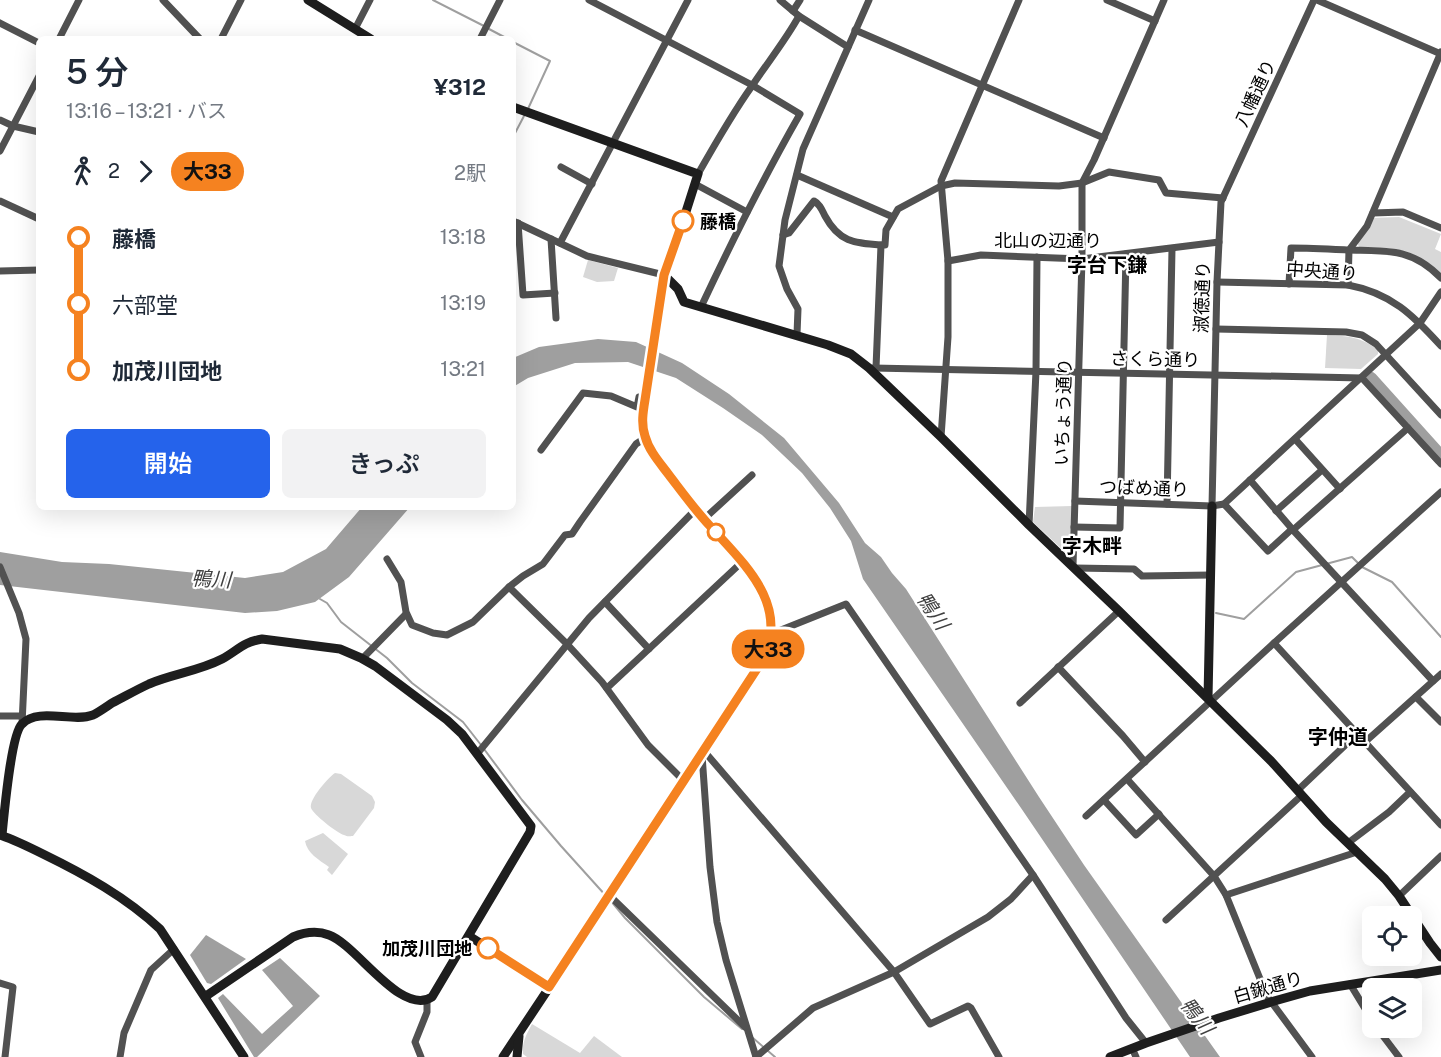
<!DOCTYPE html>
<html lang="ja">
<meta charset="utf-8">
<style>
:root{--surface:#fff;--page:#f2f2f3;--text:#1f2937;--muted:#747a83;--accent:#2563eb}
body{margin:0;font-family:"Public Sans","Noto Sans JP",sans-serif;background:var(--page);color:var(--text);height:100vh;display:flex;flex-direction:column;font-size:22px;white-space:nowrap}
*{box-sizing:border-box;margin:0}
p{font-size:20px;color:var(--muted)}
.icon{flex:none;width:33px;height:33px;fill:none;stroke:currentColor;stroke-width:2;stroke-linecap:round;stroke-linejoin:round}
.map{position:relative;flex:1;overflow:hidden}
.details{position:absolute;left:36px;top:36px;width:480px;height:474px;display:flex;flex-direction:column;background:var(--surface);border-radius:9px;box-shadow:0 6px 24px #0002}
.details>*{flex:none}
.badge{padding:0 12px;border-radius:20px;font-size:21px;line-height:39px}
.controls{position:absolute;left:1362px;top:906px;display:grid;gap:12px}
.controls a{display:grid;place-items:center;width:60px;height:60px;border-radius:9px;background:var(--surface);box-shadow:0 6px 24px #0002;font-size:30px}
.map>.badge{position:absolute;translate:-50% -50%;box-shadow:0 0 0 3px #fff}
.legs{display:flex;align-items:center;gap:9px;height:66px;padding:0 30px;font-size:20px}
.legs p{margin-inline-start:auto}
.summary{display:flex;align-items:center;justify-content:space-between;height:102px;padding:0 30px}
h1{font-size:33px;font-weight:600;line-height:45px}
.primary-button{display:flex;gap:12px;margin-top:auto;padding:12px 30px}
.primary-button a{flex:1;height:69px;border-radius:9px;background:var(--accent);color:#fff;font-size:24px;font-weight:600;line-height:69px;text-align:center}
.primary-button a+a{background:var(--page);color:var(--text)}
ul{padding:0 30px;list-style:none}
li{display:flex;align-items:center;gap:21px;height:66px;font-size:22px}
li i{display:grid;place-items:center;width:9px;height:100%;margin:0 8px;background:currentColor}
li i::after{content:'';width:15px;height:15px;margin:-8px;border:4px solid;border-radius:50%;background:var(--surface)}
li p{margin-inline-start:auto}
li:first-child i{background:linear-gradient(#0000 50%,currentColor 0)}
li:last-child i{background:linear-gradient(currentColor 50%,#0000 0)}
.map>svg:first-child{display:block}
.green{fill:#d8d8d8}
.water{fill:#9f9f9f}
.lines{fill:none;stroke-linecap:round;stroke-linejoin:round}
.stream{stroke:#9f9f9f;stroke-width:2}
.river{stroke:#9f9f9f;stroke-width:15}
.street{stroke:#515151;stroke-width:7}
.secondary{stroke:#1e1e1e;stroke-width:9}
.line-1-casing{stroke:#fff;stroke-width:14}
.line-1{stroke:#f58220;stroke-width:9}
.stop-1-dot{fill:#fff;stroke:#f58220;stroke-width:3}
.labels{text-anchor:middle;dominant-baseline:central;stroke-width:4.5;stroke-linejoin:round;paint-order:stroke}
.street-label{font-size:18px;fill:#000;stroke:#fff}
.stop-label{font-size:18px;font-weight:bold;fill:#000;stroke:#fff;text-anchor:start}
.neighbourhood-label{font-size:20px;font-weight:bold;fill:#000;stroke:#fff}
.water-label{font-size:20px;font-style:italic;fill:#404040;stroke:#fff}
</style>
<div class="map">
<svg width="1441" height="1057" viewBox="0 0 1441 1057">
<rect width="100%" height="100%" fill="#fff"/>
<g class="green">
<path d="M1399,217L1441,234L1435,249L1441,252V274C1433,269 1426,261 1417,257C1399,247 1379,247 1359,247L1357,242L1371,218Z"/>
<polygon points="588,260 618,268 614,281 597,282 583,277"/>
<path d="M1327,335C1348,336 1361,337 1378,350V354L1361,369L1325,368Z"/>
<polygon points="1072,506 1071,551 1066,553 1033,522 1035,507"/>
<path d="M335,773L341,774L372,796L375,802L374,808L353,836C349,836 348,837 344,835C337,833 313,814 311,808C309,799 328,778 335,773Z"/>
<path d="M323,833L348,854L332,875L327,870L329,867C319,860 307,853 305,841Z"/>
<path d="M532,1024L580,1053L594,1036L622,1057H527L523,1054C522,1042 526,1035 532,1024Z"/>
</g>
<g class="water">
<polygon points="598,339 636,342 682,363 729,394 784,438 839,503 865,543 881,557 892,573 906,589 1039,797 1084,865 1220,1057 1190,1057 1021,808 863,579 851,541 830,508 802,473 762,435 723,408 676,378 628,362 575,363 528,378 513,387 513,358 539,347"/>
<polygon points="362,507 410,507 349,577 315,602 277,611 245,613 0,585 0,552 62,562 109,564 245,578 283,572 326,549"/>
<polygon points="206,935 246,959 211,984 207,983 190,955"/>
<polygon points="280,958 320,996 257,1057 254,1057 218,998 223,994 262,1034 293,1006 262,970"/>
</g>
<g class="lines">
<g class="stream">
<polyline points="433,0 484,26"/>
<polyline points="489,29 508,39"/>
<polyline points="513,42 550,61 527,111"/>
<polyline points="513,137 524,116"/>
<polyline points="1362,567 1392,582 1441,637"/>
<polyline points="320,599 327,603 341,622 387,658 412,683 463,722 481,745"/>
<polyline points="1216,613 1244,619 1296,572 1352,557 1358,563"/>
<polyline points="484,749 522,800 561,846 607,897"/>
<polyline points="611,901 625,918 704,997 742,1029"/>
<polyline points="753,1038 775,1057"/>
</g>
<polyline class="river" points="1370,379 1441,458"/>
<g class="street">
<polyline points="163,0 200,39"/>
<path d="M589,0L752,85L800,114C764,177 732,241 701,307"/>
<polyline points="780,0 799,16 848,47"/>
<polyline points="1107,0 1155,21"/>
<polyline points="1317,0 1441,54"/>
<polyline points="793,11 800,0"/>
<polyline points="0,23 39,43"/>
<polyline points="355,29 370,0"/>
<polyline points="855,30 1104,138"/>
<polyline points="59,39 79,0"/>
<polyline points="221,39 241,0"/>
<polyline points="480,39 500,0"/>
<polyline points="0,120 13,126 39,132"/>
<polyline points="0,151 39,76"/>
<polyline points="561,167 592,184"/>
<path d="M698,174C715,144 732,114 752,86C768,62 785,41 799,16"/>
<polyline points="797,175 893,217"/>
<polyline points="695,184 747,212"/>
<polyline points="0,201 39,219"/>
<polyline points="1373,213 1403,212 1441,228"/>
<polyline points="513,221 587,256 664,275"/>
<polyline points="518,223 523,295 555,293"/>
<path d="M783,235L789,233L814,201C820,204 822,210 825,216C839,242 854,243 881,245"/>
<polyline points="551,239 556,318"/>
<polyline points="560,243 688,0"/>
<polyline points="948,261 981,255 1082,259 1219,242"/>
<polyline points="0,271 39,270"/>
<path d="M1217,282L1348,285C1391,293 1413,315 1441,346"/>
<path d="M1289,284L1291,248C1310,248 1328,249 1347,250C1386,251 1411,247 1441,278"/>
<polyline points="1348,285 1349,250 1367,226 1441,52"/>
<polyline points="1216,329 1346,332 1362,335 1376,344 1441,415"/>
<polyline points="797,334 798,309 787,289 779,266 785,220 803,149 869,0"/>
<polyline points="873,368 1362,378"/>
<polyline points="876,368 881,245 885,245 886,230 898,209 941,186 955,183 1059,186 1082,183 1109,172 1159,180 1166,193 1223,198"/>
<polyline points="1362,378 1441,464"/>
<polyline points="941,437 948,337 948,261 941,181 1019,0"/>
<polyline points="1295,439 1340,489"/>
<polyline points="541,450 583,393 611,396 637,407 639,397"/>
<polyline points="1250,480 1293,530 1433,681"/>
<polyline points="1075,501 1212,506 1224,504 1420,323 1441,292"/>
<polyline points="1167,504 1172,249"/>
<polyline points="1224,504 1268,551 1292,529"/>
<polyline points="1212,506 1217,282 1221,202 1314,0"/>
<polyline points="1276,511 1322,470"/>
<polyline points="704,519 752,475"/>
<polyline points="1029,525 1036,371 1037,257"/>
<polyline points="1074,527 1120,528 1126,254"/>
<polyline points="1293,530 1408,428"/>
<polyline points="387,559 401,582 406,612 412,625 433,633 447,635 473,622 509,587 523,576 543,564 565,535 572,534 580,522 636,444 645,438"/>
<polyline points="1073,566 1082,259 1082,183 1094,160 1164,0"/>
<polyline points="0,567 19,613 26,639 22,724"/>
<polyline points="1075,568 1134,569 1142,576 1211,575"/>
<polyline points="509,587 567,644 602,682 648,745 684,781"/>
<polyline points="605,602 649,649"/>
<polyline points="771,634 846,604 1033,875 1126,1018 1146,1043"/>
<polyline points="1274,643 1441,825"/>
<polyline points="362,659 406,614"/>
<polyline points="1058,667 1123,736 1145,762"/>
<polyline points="607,688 742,562"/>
<polyline points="1416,697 1441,722"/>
<polyline points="1020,703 1119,611"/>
<polyline points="0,716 21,716"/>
<polyline points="1365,742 1441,674"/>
<polyline points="704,751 894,972 930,1024 968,1006 971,1008 999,1057"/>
<polyline points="477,754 589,618 696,509"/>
<polyline points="702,755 710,867 717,922 726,960 756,1057"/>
<polyline points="1127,779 1214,876 1226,895 1267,996 1312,1057"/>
<polyline points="1298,790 1357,734"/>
<polyline points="1104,800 1136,835 1159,814"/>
<polyline points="1086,816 1274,643 1441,492"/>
<polyline points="1348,843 1389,812 1410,792"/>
<polyline points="1226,895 1357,852"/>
<polyline points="610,896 745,1027"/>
<polyline points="1399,896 1441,856"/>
<polyline points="1166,920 1302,795"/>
<polyline points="0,983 13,987 5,1057"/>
<polyline points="1350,984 1372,1020"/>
<polyline points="1377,1028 1399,1057"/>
<polyline points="1132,1048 1136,1057"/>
<polyline points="120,1057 124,1033 151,970 174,949"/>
<polyline points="421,1057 415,1042 427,1012 427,1000"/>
<polyline points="756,1057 813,1008 894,972 988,917 1011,899 1033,875"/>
</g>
<g class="secondary">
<polyline points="308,0 371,39"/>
<polyline points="664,275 678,289 684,302 828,345 851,354 869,368 941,437 1029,525 1119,611 1271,761 1326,822 1385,879 1399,896 1430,943 1441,957"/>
<polyline points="1208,698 1212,506"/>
<path d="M0,835C15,840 29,847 43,854C84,874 126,897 160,929L244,1057"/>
<path d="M2,835C4,816 11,734 22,724C39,707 72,723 93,715C99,712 106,707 112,703C124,697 136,690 149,684C172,674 199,671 222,659C237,651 243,642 262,639L340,649L361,658L375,666L447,720L462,734L531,826L530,832L432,997C401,1017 357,945 329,935C316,930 305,932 293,937L206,996"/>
<polyline points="469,936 549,987"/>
<path d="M503,1057L610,896L762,661C790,604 745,565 710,526C695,510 682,492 669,475C660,463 649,451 645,436C641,424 644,412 645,400L664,275L683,221L698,174L513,107"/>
<polyline points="517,1057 519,1036"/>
<polyline points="1110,1057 1146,1043 1219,1018 1271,1002 1310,991 1441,970"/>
</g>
</g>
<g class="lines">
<g class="line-1-casing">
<path id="line-1" d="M488,948L549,987L762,661C791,605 744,564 710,526C695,510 682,492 669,475C660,463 649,451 645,436C641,424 643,412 645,400L664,275L683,221"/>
</g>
<use href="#line-1" class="line-1"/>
</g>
<g class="stop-1-dot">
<circle cx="683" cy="221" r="10"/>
<circle cx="716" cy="532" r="8"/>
<circle cx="488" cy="948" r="10"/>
</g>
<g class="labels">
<g class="street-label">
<text transform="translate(1255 93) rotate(-65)">八幡通り</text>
<text x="1048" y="240">北山の辺通り</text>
<text transform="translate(1322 271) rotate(4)">中央通り</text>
<text transform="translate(1202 297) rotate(-88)">淑徳通り</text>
<text transform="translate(1155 359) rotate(1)">さくら通り</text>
<text transform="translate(1063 412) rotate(-88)">いちょう通り</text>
<text transform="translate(1144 488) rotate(2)">つばめ通り</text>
<text transform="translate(1268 987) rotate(-16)">白鍬通り</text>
</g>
<g class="stop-label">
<text x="700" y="221">藤橋</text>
<text x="472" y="948" text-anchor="end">加茂川団地</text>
</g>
<g class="neighbourhood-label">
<text x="1107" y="265">字台下鎌</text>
<text x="1092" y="546">字木畔</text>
<text x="1338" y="737">字仲道</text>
</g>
<g class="water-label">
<text transform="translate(211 579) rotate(3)">鴨川</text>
<text transform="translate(933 611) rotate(56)">鴨川</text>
<text transform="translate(1197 1016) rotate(52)">鴨川</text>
</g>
</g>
</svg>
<div class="controls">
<a><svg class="icon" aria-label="locate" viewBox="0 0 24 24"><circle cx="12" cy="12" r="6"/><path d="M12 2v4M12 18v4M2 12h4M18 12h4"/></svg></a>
<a><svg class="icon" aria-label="layers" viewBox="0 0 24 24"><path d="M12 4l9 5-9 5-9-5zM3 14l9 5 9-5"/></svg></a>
</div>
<b class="badge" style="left:768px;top:649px;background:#f58220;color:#111">大33</b>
<section class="details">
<div class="summary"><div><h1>5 分</h1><p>13:16 – 13:21 · バス</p></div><b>¥312</b></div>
<div class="legs"><svg class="icon" aria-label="walk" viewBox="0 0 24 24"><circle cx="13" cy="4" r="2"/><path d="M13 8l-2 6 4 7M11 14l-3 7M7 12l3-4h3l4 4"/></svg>2<svg class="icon" aria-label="forward" viewBox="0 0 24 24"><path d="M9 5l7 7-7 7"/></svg><b class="badge" style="background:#f58220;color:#111">大33</b><p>2駅</p></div>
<ul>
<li><i style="color:#f58220"></i><b>藤橋</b><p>13:18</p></li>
<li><i style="color:#f58220"></i><span>六部堂</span><p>13:19</p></li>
<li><i style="color:#f58220"></i><b>加茂川団地</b><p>13:21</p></li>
</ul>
<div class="primary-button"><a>開始</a><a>きっぷ</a></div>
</section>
</div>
